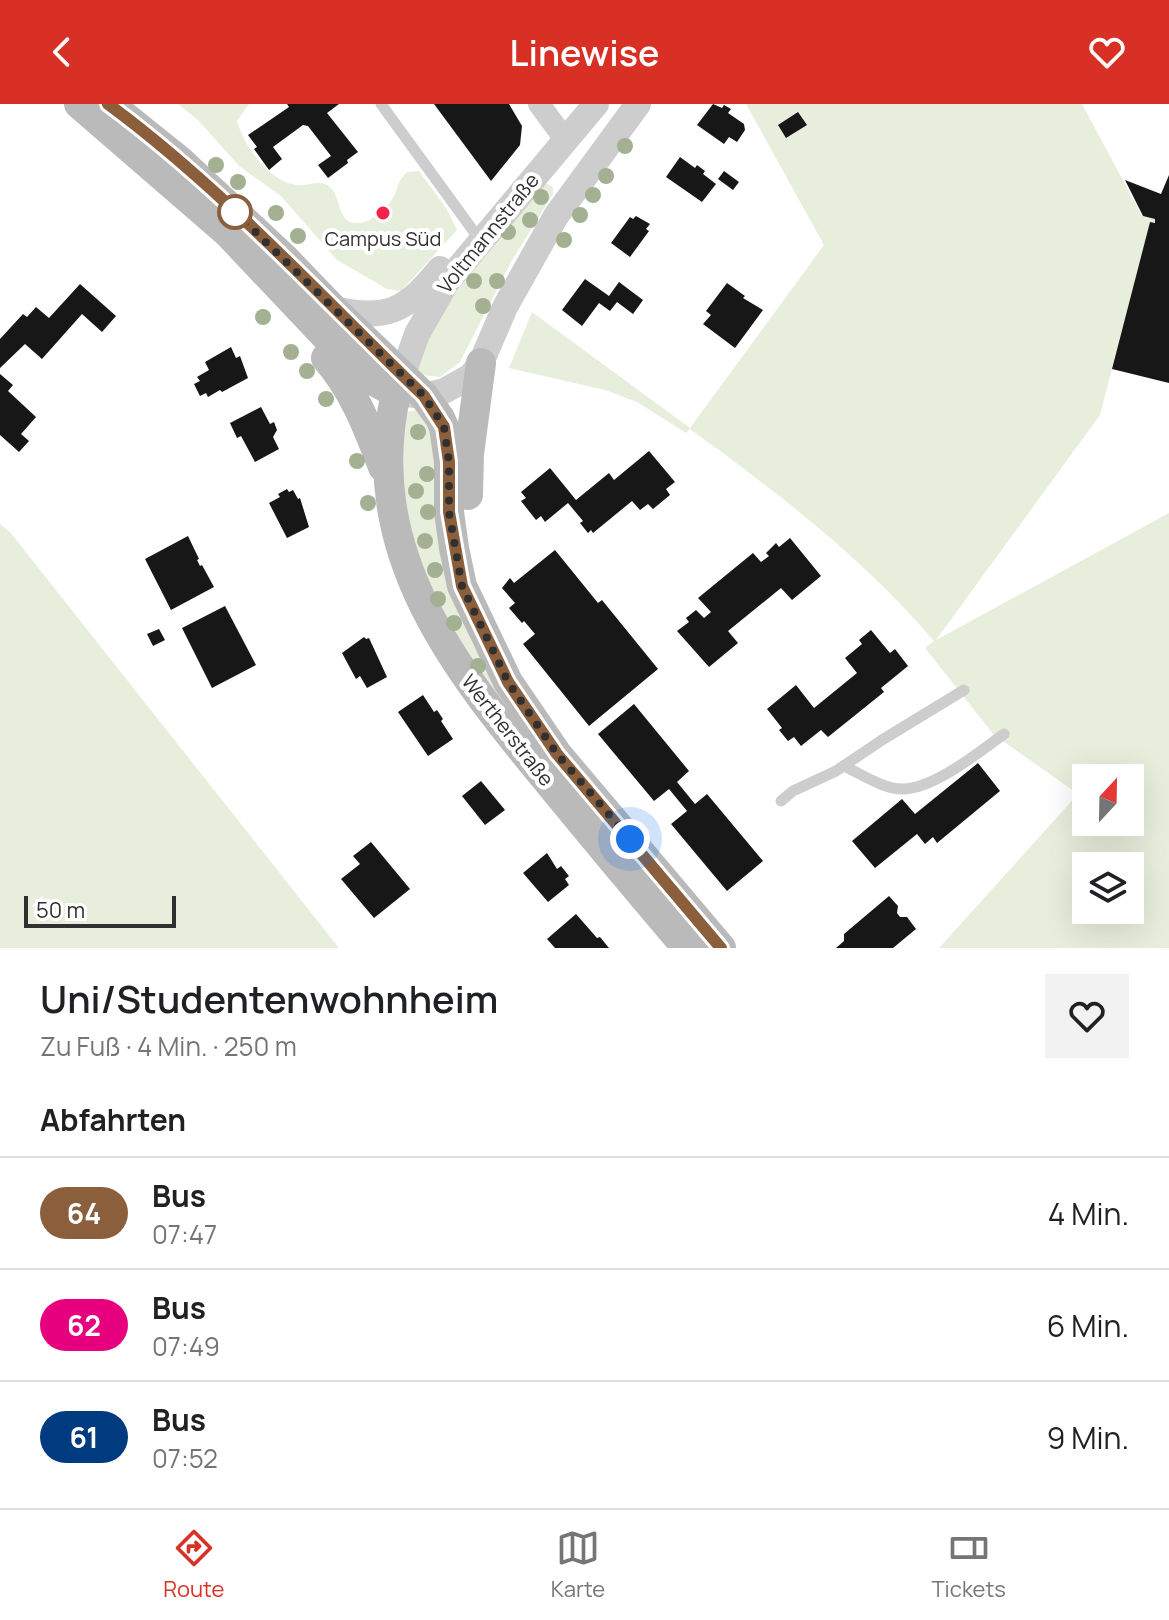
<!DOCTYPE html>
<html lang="de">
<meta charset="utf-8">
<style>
:root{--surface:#fff;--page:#f2f2f2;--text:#202124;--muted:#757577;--line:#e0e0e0;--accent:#d93025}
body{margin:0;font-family:Manrope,sans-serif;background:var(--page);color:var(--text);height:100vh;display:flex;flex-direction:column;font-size:30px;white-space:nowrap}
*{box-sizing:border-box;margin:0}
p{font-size:26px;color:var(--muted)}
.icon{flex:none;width:44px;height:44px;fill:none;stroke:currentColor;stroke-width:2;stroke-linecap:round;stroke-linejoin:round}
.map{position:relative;height:844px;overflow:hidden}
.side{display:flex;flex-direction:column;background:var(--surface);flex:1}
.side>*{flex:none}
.badge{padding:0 16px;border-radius:26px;font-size:28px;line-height:52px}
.needle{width:52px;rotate:22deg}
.fabs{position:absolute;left:1072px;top:660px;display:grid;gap:16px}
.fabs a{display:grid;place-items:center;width:72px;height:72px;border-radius:0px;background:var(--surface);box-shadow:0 8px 32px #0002;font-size:40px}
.scale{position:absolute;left:24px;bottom:20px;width:152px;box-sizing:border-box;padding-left:8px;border:4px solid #303030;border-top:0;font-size:22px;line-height:28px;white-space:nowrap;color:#303030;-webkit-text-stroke:6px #fff;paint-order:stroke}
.you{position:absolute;width:40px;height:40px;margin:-20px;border:6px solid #fff;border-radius:50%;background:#1a73e8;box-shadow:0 0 0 12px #1a73e833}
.map>.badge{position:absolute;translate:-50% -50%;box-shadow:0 0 0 4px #fff}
h2{padding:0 40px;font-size:30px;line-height:72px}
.round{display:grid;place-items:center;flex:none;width:84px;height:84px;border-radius:0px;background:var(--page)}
.summary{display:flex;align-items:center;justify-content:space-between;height:136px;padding:0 40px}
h1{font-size:38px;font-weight:600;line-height:60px}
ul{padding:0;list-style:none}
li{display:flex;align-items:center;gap:24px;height:112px;padding:0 40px;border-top:2px solid var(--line)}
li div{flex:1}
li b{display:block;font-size:30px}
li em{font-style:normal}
li .badge{min-width:88px;font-weight:700;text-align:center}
header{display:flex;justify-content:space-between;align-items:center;height:104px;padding:0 40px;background:var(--accent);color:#fff;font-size:36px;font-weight:600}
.tabs{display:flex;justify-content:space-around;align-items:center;height:112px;border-top:2px solid var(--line);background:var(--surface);font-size:22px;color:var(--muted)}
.tabs a{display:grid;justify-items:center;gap:4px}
.tabs .active{color:var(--accent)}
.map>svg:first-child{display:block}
.green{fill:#e8eedc;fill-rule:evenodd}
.building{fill:#171717}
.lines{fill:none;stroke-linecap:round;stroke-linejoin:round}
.service{stroke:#cdcdcd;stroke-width:11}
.minor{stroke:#cdcdcd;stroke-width:22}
.tertiary{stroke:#cdcdcd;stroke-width:26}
.secondary{stroke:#bababa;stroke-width:30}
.tree{fill:#a3b092}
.line-casing{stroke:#fff;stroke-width:18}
.line{stroke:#8b5e3c;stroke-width:12}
.walk{stroke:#303030;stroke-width:8;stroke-dasharray:0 14.4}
.stop-dot{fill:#fff;stroke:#8b5e3c;stroke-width:4}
.poi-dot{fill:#f62249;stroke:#fff;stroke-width:3}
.labels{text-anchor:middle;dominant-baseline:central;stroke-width:8;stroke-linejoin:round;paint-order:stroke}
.street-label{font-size:20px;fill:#303030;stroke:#fff}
.poi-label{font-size:20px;fill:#303030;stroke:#fff}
</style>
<header><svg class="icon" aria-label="back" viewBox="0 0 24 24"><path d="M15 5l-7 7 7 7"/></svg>Linewise<svg class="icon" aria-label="heart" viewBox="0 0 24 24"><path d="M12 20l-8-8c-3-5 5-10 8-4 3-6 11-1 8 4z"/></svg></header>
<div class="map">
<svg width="1169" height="844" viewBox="0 0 1169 844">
<rect width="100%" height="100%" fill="#fff"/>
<g class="green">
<path d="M178,0H249L237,17C244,42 269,78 297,81C307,83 317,75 327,81C344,90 334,121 359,119C371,119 387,104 393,94C399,83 396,79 407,68L419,67L446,104L457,126L401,187L387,185L337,156L281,92L239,62L198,16Z"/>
<path d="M746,0H1082L1142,112L1155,115V119L1150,118L1100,311L936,536L1169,409V844H939L1078,690L993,630L925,544L934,537C863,454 778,389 690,325L686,329L637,298L605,286L509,264L532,208L690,324L824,141ZM1086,674H1130V718H1086ZM1086,762H1130V806H1086Z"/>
<polygon points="543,78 553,83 553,90 511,158 460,258 440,273 422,271 417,264 418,255 454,188"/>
<polygon points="415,306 424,307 430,315 458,503 472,539 492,571 546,643 477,575 416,461 399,369 407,308"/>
<polygon points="0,420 10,428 339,844 0,844"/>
</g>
<g class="building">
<polygon points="287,0 339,0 327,9 358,48 347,56 348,59 328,74 318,61 331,52 308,22 303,21 273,43 282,55 269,66 254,45 257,43 248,31 289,3"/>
<polygon points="434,0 509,0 522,22 520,41 491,77"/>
<polygon points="713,0 722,4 724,1 731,5 728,9 744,20 745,26 737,38 729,33 724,40 697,21"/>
<polygon points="798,8 807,21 786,34 778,21"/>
<polygon points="680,53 695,64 697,61 705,67 703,70 716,80 702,98 666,73"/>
<polygon points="724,67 739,78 733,86 718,75"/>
<polygon points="1169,71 1169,279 1112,265 1150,118 1155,119 1155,115 1143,112 1125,76 1161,90"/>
<polygon points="636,112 650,120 646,125 649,127 630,153 611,139 630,113 633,115"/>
<polygon points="585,175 609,192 619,178 643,196 633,210 617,198 610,207 599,199 582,222 562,206"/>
<polygon points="727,179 745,192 743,194 763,206 735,244 703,220 711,211 706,207"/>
<polygon points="80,180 116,212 102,228 82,210 42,255 25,240 0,264 0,235 23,210 27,213 36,203 49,214"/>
<polygon points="231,243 236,254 240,252 248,274 222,288 220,286 208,293 206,289 200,292 194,280 200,277 197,273 209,266 205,258"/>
<polygon points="0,270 13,281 8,287 36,313 21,330 29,337 19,348 0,331"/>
<polygon points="261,303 270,320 274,318 277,326 273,333 279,345 255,358 241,332 237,334 230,319"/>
<polygon points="649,347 675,378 666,385 670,391 653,405 648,400 640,406 632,397 593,429 591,426 588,429 580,419 583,417 568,399 545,418 541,412 536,416 521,397 526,394 521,388 550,364 576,396 609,369 614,376"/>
<polygon points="287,385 289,388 293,386 298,395 300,394 309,423 287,434 269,399 280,393 278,390"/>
<polygon points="188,432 199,455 197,456 200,462 202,461 214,483 171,506 145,455"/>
<polygon points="790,434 821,472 792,496 781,484 728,527 738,539 709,563 677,527 689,518 686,514 696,506 704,514 711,508 698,494 753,449 761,458 769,452 766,449 776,439 779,443"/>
<polygon points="555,446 598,499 602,496 658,565 589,622 523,540 535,530 524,517 522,519 509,504 515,499 502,484 510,474 514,479"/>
<polygon points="225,502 256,561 212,584 182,524"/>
<polygon points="159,525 165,536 153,542 147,530"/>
<polygon points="871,526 890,549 895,545 908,562 881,584 884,588 828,633 821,626 801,642 794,633 788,637 779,626 782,624 767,605 796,581 814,604 857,569 845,554 862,540 859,536"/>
<polygon points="364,533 366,535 369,534 387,573 367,584 360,572 356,575 342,549"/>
<polygon points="423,591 434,608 437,606 443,615 441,617 453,635 428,652 398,608"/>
<polygon points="634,600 689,667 677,678 695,700 707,690 763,757 727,787 671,720 687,707 669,685 654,697 598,630"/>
<polygon points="978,659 1000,687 937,739 933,733 925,740 917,730 875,764 852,737 902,695 915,710"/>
<polygon points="481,677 505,706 485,721 462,692"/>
<polygon points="371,738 410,785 374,814 341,775 360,760 353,752"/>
<polygon points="547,749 557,765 561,762 569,772 565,775 569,781 548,798 523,769"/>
<polygon points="889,792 898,802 897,809 900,813 907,813 916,825 893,844 836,844 844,837 844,830"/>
<polygon points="576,810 597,834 600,833 609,844 555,844 547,835"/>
</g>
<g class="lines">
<g class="service">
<polyline points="381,0 480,136"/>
<path d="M844,662C861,670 885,686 904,685C935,684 979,648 1004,630"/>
<polyline points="781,697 793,687 836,667 882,636 964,586"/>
</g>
<polyline class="minor" points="539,0 564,34"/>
<g class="tertiary">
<polyline points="596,0 446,179 417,230 396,289 424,292 444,287 471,272 481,259 505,203 556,112 638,0"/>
<path d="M333,205C387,217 406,207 440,165"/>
</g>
<g class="secondary">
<path d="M79,0L228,129L350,258L376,278L396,289C360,448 455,565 550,680C595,735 641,790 687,844"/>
<polyline points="119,8 180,57 284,154 333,205 424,292 440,314 444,323 449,358 449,408 454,444 462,482 508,578 557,650 721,844"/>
<path d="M326,254C354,286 368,324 383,363"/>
<polyline points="468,391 469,350 481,259"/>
</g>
</g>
<g class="tree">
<circle cx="625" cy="42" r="8"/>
<circle cx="216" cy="61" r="8"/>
<circle cx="606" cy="72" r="8"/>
<circle cx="238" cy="78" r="8"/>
<circle cx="593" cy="91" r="8"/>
<circle cx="541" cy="93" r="8"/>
<circle cx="276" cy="109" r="8"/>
<circle cx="580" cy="111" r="8"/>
<circle cx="530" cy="116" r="8"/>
<circle cx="508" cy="128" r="8"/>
<circle cx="298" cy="132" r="8"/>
<circle cx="564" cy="136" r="8"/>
<circle cx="474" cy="177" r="8"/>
<circle cx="497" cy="177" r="8"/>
<circle cx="483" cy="202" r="8"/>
<circle cx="263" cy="213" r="8"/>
<circle cx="291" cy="248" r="8"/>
<circle cx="307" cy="267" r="8"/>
<circle cx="326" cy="295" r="8"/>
<circle cx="418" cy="328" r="8"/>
<circle cx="357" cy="357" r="8"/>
<circle cx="427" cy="370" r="8"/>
<circle cx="416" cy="387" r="8"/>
<circle cx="368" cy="399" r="8"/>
<circle cx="428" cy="408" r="8"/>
<circle cx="425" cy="437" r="8"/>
<circle cx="435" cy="466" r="8"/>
<circle cx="438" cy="495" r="8"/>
<circle cx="454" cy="519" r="8"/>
<circle cx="478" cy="562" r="8"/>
</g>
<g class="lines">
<g class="line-casing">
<path id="line" d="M108,0C222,84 322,194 424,292L444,323L449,358V408L462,482L508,578L557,650L721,844"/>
</g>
<use href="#line" class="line"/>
<polyline class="walk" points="235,108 424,292 444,323 449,358 449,408 462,482 508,578 557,650 630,735"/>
</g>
<circle class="stop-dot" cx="235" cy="108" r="16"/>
<circle class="poi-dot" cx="383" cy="109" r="8"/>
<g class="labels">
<g class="street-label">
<text transform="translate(488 129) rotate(-51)">Voltmannstraße</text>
<text transform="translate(508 626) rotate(52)">Wertherstraße</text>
</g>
<g class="poi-label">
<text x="383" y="134">Campus Süd</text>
</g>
</g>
</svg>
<div class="fabs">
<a><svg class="needle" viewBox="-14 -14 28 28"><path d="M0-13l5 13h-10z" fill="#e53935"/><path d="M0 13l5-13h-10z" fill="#757577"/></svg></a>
<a><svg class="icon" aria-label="layers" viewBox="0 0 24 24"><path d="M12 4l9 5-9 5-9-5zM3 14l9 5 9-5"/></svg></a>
</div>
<div class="scale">50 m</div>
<div class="you" style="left:630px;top:735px"></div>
</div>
<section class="side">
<div class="summary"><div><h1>Uni/Studentenwohnheim</h1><p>Zu Fuß · 4 Min. · 250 m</p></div><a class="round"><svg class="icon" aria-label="heart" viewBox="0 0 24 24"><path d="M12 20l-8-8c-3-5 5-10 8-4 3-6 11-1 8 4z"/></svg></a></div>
<h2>Abfahrten</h2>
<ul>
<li><span class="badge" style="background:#8b5e3c;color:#fff">64</span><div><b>Bus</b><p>07:47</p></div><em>4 Min.</em></li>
<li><span class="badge" style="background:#e6007e;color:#fff">62</span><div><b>Bus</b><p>07:49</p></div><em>6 Min.</em></li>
<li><span class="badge" style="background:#003b80;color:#fff">61</span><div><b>Bus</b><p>07:52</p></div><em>9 Min.</em></li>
</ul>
</section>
<nav class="tabs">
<a class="active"><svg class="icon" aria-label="directions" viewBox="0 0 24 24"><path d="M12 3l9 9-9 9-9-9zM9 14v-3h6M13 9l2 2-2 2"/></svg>Route</a>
<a><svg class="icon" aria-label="map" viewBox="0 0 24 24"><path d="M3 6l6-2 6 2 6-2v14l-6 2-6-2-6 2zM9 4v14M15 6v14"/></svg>Karte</a>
<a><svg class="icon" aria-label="tickets" viewBox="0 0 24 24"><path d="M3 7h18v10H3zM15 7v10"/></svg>Tickets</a>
</nav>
